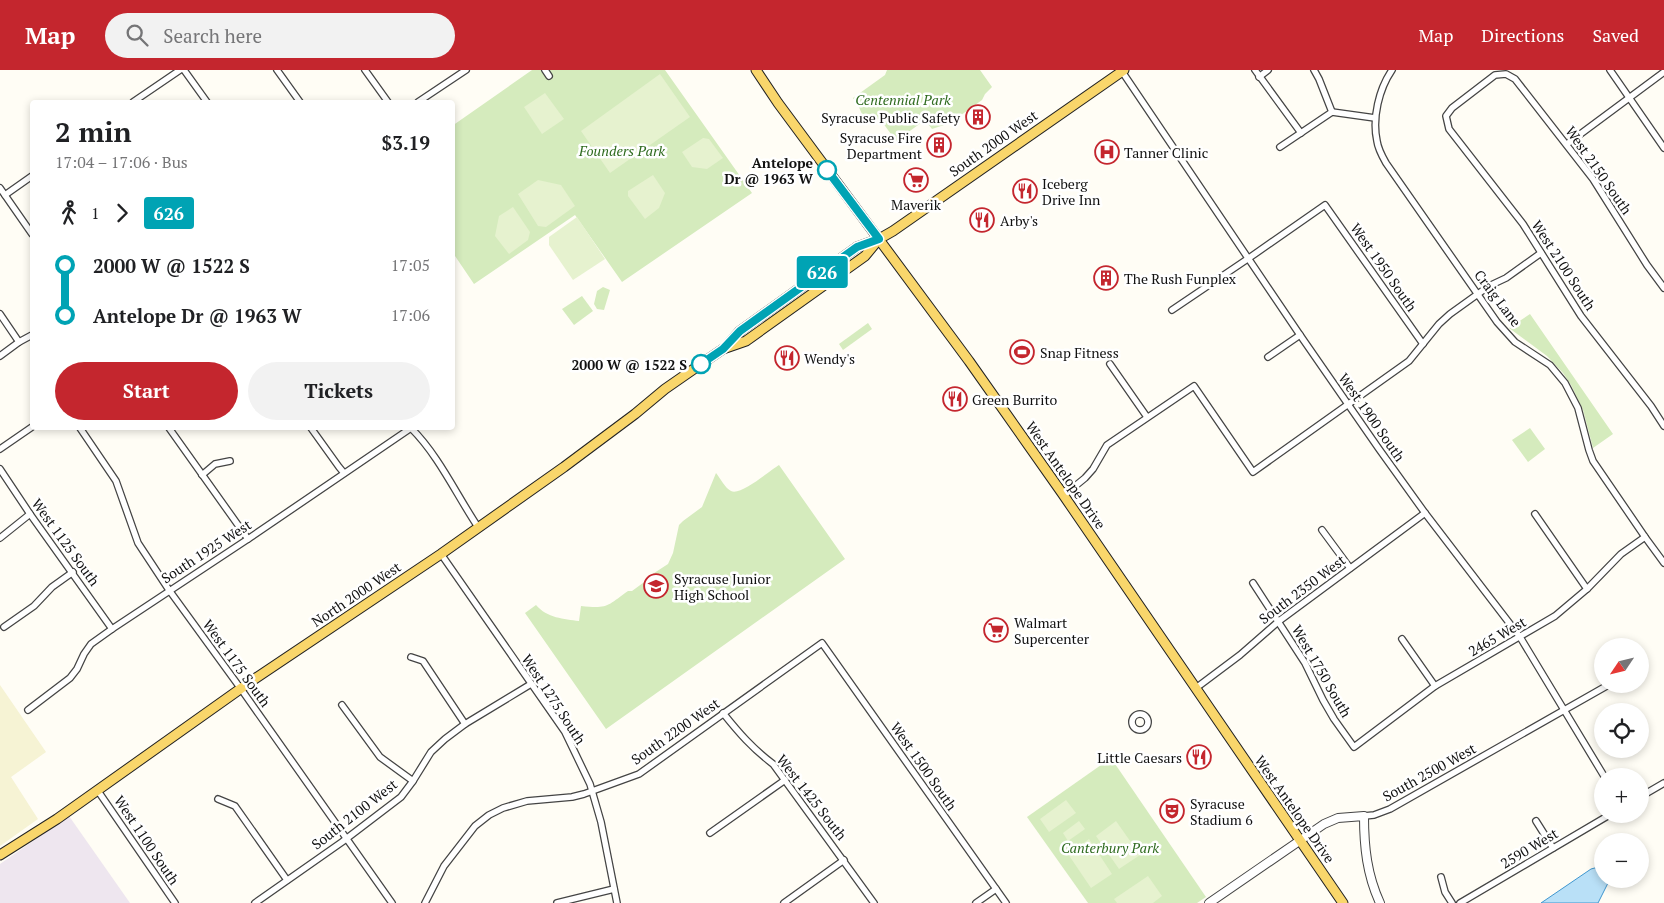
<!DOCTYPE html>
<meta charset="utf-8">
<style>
:root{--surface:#fff;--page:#f2f2f2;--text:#202124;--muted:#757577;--accent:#c4262e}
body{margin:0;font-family:"PT Serif",serif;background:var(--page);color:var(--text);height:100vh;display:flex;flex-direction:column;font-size:19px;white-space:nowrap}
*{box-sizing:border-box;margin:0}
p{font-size:16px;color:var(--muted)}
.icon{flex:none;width:28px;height:28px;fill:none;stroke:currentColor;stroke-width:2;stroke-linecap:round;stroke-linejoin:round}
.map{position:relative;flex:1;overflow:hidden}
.details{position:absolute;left:30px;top:30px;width:425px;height:330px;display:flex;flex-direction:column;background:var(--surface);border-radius:5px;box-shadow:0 2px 8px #0003}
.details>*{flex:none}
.badge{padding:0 10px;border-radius:4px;font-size:18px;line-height:32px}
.needle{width:32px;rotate:235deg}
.fabs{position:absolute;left:1594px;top:568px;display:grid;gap:10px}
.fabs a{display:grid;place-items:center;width:55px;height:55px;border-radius:50%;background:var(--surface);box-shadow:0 2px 8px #0003;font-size:25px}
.map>.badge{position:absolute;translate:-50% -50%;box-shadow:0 0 0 2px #fff}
.legs{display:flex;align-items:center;gap:8px;height:55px;padding:0 25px;font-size:16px}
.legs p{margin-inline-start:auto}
.summary{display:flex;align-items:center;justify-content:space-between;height:85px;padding:0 25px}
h1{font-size:28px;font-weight:600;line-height:38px}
.action{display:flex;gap:10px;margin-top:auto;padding:10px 25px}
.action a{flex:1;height:58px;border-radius:30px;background:var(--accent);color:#fff;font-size:20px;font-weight:600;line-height:58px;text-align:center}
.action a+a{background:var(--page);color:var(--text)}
ul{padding:0 25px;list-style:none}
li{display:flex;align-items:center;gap:18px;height:50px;font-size:19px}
li i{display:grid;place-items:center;width:8px;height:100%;margin:0 6px;background:currentColor}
li i::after{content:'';width:12px;height:12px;margin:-6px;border:4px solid;border-radius:50%;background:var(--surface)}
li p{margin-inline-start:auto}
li:first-child i{background:linear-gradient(#0000 50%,currentColor 0)}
li:last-child i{background:linear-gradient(currentColor 50%,#0000 0)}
header{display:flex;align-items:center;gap:30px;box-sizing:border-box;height:70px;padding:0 25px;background:var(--accent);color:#fff}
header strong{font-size:24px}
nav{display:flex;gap:28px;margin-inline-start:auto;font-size:18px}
.search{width:350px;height:45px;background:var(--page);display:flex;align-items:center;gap:12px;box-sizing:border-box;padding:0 18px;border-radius:28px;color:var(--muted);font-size:19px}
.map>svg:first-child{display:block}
.industrial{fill:#eee6ef}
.farmland{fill:#f6f3d4}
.green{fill:#d5ebbd}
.pitch{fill:#e6f2cf}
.water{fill:#b9e0f7;stroke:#3f96cf}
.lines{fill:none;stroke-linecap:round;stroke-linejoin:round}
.minor-casing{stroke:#444;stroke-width:8}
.tertiary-casing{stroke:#444;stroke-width:10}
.primary-casing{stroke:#222;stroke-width:11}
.minor{stroke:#fff;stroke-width:5.5}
.tertiary{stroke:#fff;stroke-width:8}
.primary{stroke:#f9d66b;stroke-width:9}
.line-1-casing{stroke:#fff;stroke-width:11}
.line-1{stroke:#00a3b4;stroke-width:8}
.stop-1-dot{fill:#fff;stroke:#00a3b4;stroke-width:2.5}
.labels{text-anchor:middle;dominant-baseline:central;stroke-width:5;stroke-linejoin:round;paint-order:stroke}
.park-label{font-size:14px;font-style:italic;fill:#2f6b1f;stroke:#fff}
.poi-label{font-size:14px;fill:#111;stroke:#fff;text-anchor:start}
.street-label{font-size:14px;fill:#111;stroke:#fff}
.stop-label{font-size:14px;font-weight:bold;fill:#111;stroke:#fff;text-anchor:end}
</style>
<header>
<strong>Map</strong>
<div class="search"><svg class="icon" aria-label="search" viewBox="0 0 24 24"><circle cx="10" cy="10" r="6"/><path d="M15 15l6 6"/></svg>Search here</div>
<nav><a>Map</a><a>Directions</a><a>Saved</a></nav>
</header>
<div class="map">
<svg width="1664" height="833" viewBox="0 0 1664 833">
<rect width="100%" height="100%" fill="#fffdf5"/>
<polygon class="industrial" points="69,746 130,833 0,833 0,794"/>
<polygon class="farmland" points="0,615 46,682 11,707 38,749 0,776"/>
<g class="green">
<polygon points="532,0 665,0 752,123 622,212 575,145 474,214 453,183 452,56"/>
<polygon points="887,0 980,0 992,17 985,24 982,30 950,53 932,59 925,50 896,71 880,49 865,51 858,35 853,28 885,5"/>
<polygon points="603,217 610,220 604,240 597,239 594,234 597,221"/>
<polygon points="582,226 593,241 574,255 562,239"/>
<polygon points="1530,244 1613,364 1593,378 1583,340 1571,315 1563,303 1547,286 1509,258"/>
<polygon points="868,253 872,259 843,280 839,274"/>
<polygon points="1530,358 1545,379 1528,392 1512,370"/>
<path d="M779,395L845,489L606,659L525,543L536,535C547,548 564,549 579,551L581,536C608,539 607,536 628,521H632L647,510L648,507L668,494L673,483L679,455L683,451L702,437L716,403C720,408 725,418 731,421C741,426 769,401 779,395Z"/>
<polygon points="1111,688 1206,827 1197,833 1088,833 1027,747"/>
</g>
<g class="pitch">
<polygon points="660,4 690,47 610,103 581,61"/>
<polygon points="545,23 564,49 542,64 524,37"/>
<polygon points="703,68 709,69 723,88 707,99 692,97 682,82"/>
<polygon points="653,105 665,123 659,138 645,149 628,126 628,121"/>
<polygon points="538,110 561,115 575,136 546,157 538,156 518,124"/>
<polygon points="513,137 530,162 528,170 509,184 495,166 499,146"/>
<polygon points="577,147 605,189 573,210 549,175 549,167"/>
<polygon points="1066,730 1076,743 1049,762 1040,749"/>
<polygon points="1079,751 1085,759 1068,771 1063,763"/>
<polygon points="1116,751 1140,785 1119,799 1096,766"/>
<polygon points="1089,769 1112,804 1091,818 1068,784"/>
<polygon points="1148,806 1162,826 1153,833 1117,833 1114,829"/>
</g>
<polygon class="water" points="1602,796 1602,809 1609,809 1609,811 1598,833 1541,833 1591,799"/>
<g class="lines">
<g class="minor-casing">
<g id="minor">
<polyline points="184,0 207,32"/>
<polyline points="277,0 300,32"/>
<polyline points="365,0 388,32"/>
<polyline points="545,0 549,6"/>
<polyline points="1121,0 1300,265 1379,379 1425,443 1520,567 1604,706"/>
<polyline points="1255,0 1301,63"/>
<polyline points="1314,0 1319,9 1332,42"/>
<path d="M1392,0C1379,19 1372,48 1377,71C1378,79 1382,86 1386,93L1497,252L1515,272L1550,295L1565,313L1578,338L1589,380L1593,391L1645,467L1664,493"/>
<polyline points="1610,0 1664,78"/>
<polyline points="1259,7 1268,0"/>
<polyline points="133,32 180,0"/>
<polyline points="418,32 466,0"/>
<polyline points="1332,42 1375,48"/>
<polyline points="1567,74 1664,2"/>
<polyline points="1280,77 1332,42"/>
<polyline points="0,118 32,164"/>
<polyline points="5,125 32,106"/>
<polyline points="1664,218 1647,195 1593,109 1515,9 1506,4 1495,5 1452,38 1446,46 1449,59 1523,154 1581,246 1651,336 1664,356"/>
<polyline points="1172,240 1249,188 1325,135 1423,274"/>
<polyline points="0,244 19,272"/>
<polyline points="0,286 19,272 32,265"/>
<polyline points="1268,287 1300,265"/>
<polyline points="1110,294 1147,347"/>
<polyline points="80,358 116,411 138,473 169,520 241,619 392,833"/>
<polyline points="169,358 248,469"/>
<polyline points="311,358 339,397 344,403"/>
<polyline points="0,379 32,357"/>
<polyline points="0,399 30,444 112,559"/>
<polyline points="202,405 215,394 230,391"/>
<polyline points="1062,423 1074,417 1085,408 1093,399 1107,375 1194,316 1253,402 1409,291 1439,254 1450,244 1489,216 1506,208 1541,183"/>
<polyline points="1535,444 1587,519"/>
<polyline points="1322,460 1350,498"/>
<polyline points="0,468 30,444"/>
<polyline points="441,484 565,662 590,714 601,752 617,833"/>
<polyline points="1253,513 1305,593 1323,630 1334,649 1354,677 1435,616 1555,546 1587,519 1621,484 1645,467"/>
<polyline points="4,557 34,536 52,517 73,502"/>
<polyline points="1402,569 1435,616"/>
<polyline points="411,587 423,591 465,654"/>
<polyline points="1640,596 1642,594"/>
<polyline points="1196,618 1240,585 1279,551 1425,443"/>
<polyline points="342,635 380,687 413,711"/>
<path d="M28,640L70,608L77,599L84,584L91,574L112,559L248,469L411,358C439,386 456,424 478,457"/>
<path d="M723,643C739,663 752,678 773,694L874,833"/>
<circle cx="1140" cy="652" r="8"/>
<polyline points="98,721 175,833"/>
<polyline points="1640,727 1664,713"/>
<polyline points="218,729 235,736 287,810"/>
<polyline points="1364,746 1374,745 1390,739 1610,614"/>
<polyline points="1536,751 1553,778"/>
<polyline points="710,763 785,710"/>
<polyline points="1441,807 1445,822 1452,833"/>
<polyline points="255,833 342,772 401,727 413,711 431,682 445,669 465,654 531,614"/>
<polyline points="425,833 444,796 475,756 489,745 503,738 527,731 572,727 584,724 639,704 822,573 1006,833"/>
<polyline points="557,833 614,819"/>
<polyline points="784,833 844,790"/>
<polyline points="976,833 996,819"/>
<polyline points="1460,833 1611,744"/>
</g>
</g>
<g class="tertiary-casing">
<path id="tertiary" d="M1209,833L1324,754L1338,748L1364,746C1364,777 1367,805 1380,833"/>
</g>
<g class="primary-casing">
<g id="primary">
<polyline points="756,0 778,33 969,291 1062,423 1343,833"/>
<polyline points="725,278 740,261 857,177 879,169 893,161 1124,0"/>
<polyline points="0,785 57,749 250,612 441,484 564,397 635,344 665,319 701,294 723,279 746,271 865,186 879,169"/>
</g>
</g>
<use href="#minor" class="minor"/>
<use href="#tertiary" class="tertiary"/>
<use href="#primary" class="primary"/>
</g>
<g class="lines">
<g class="line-1-casing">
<polyline id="line-1" points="701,294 723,279 740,261 857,177 879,169 827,100"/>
</g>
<use href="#line-1" class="line-1"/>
</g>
<defs>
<g id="building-ring" transform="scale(1.25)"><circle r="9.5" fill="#fff" stroke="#c4262e" stroke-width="1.5"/><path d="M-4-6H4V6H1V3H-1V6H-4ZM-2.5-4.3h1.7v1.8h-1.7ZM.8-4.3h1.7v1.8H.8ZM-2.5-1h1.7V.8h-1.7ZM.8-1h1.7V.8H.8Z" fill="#c4262e"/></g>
<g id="hospital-ring" transform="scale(1.25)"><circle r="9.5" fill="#fff" stroke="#c4262e" stroke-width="1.5"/><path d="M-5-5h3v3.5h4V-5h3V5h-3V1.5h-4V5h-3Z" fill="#c4262e"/></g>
<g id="supermarket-ring" transform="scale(1.25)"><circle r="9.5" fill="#fff" stroke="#c4262e" stroke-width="1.5"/><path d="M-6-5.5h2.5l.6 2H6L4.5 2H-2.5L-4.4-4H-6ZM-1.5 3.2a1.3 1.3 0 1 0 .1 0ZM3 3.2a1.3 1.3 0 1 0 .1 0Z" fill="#c4262e"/></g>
<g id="restaurant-ring" transform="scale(1.25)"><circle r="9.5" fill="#fff" stroke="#c4262e" stroke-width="1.5"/><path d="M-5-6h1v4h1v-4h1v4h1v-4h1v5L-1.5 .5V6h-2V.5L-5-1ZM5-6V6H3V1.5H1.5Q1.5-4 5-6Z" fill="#c4262e"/></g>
<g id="stadium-ring" transform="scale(1.25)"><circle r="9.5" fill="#fff" stroke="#c4262e" stroke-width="1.5"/><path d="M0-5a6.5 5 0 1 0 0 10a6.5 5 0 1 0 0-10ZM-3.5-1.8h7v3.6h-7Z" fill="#c4262e"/></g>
<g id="school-ring" transform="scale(1.25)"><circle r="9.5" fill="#fff" stroke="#c4262e" stroke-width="1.5"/><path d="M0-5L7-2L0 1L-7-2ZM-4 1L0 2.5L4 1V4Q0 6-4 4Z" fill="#c4262e"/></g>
<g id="theatre-ring" transform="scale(1.25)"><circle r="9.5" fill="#fff" stroke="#c4262e" stroke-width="1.5"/><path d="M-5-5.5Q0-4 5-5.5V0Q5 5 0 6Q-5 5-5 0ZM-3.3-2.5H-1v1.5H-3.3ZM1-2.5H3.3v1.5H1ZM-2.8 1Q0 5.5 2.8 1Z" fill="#c4262e"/></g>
</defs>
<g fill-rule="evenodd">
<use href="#building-ring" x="978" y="47"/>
<use href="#building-ring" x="939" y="75"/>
<use href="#hospital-ring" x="1107" y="82"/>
<use href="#supermarket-ring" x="916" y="110"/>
<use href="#restaurant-ring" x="1025" y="121"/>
<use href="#restaurant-ring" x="982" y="150"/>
<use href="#building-ring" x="1106" y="208"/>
<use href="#stadium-ring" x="1022" y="282"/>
<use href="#restaurant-ring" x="787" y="288"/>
<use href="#restaurant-ring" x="955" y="329"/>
<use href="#school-ring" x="656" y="516"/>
<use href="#supermarket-ring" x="996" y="560"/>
<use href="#restaurant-ring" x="1199" y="687"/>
<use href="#theatre-ring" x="1172" y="741"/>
</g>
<g class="stop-1-dot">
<circle cx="827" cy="100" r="9"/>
<circle cx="701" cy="294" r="9"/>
</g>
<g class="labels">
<g class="park-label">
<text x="903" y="29">Centennial Park</text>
<text x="622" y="80">Founders Park</text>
<text x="1110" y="777">Canterbury Park</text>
</g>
<g class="poi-label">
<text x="960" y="47" text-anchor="end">Syracuse Public Safety</text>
<text x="922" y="67" text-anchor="end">Syracuse Fire<tspan x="922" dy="16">Department</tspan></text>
<text x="1124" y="82">Tanner Clinic</text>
<text x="1042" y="113">Iceberg<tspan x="1042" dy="16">Drive Inn</tspan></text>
<text x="916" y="134" text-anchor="middle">Maverik</text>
<text x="1000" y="150">Arby's</text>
<text x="1124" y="208">The Rush Funplex</text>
<text x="1040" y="282">Snap Fitness</text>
<text x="804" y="288">Wendy's</text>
<text x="972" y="329">Green Burrito</text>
<text x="674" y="508">Syracuse Junior<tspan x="674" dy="16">High School</tspan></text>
<text x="1014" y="552">Walmart<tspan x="1014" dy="16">Supercenter</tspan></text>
<text x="1182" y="687" text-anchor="end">Little Caesars</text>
<text x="1190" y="733">Syracuse<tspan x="1190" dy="16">Stadium 6</tspan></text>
</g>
<g class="street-label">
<text transform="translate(993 73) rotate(-35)">South 2000 West</text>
<text transform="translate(1599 100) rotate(55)">West 2150 South</text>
<text transform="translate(1564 195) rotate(57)">West 2100 South</text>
<text transform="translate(1384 197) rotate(55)">West 1950 South</text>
<text transform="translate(1498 228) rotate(53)">Craig Lane</text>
<text transform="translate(1372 347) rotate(55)">West 1900 South</text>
<text transform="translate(1066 405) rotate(55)">West Antelope Drive</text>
<text transform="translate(66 472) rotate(54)">West 1125 South</text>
<text transform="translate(206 481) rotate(-33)">South 1925 West</text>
<text transform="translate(1302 519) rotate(-37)">South 2350 West</text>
<text transform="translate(356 524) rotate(-34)">North 2000 West</text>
<text transform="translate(1497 566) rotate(-30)">2465 West</text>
<text transform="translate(237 593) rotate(54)">West 1175 South</text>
<text transform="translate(1322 601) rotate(60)">West 1750 South</text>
<text transform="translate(554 629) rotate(57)">West 1275 South</text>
<text transform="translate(675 661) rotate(-35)">South 2200 West</text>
<text transform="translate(924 696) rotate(55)">West 1500 South</text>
<text transform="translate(1429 702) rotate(-29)">South 2500 West</text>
<text transform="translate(812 727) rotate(52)">West 1425 South</text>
<text transform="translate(1295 739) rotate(55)">West Antelope Drive</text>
<text transform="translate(354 744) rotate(-38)">South 2100 West</text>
<text transform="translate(147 770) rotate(56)">West 1100 South</text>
<text transform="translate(1529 778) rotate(-31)">2590 West</text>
</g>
<g class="stop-label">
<text x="813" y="92">Antelope<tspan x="813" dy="16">Dr @ 1963 W</tspan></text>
<text x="687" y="294">2000 W @ 1522 S</text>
</g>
</g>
</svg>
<div class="fabs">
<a><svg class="needle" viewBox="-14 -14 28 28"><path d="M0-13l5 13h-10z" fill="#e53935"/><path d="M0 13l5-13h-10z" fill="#757577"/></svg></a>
<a><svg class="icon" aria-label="locate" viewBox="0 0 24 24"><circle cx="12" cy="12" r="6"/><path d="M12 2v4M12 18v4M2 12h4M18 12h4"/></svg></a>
<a>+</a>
<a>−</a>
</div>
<b class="badge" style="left:822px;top:202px;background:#00a3b4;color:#fff">626</b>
<section class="details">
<div class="summary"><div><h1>2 min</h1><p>17:04 – 17:06 · Bus</p></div><b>$3.19</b></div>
<div class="legs"><svg class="icon" aria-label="walk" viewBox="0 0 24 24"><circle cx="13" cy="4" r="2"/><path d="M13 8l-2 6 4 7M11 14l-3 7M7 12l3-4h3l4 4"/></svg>1<svg class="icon" aria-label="forward" viewBox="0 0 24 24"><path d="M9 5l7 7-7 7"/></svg><b class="badge" style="background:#00a3b4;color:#fff">626</b></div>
<ul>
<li><i style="color:#00a3b4"></i><b>2000 W @ 1522 S</b><p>17:05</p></li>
<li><i style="color:#00a3b4"></i><b>Antelope Dr @ 1963 W</b><p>17:06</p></li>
</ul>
<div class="action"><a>Start</a><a>Tickets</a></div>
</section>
</div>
